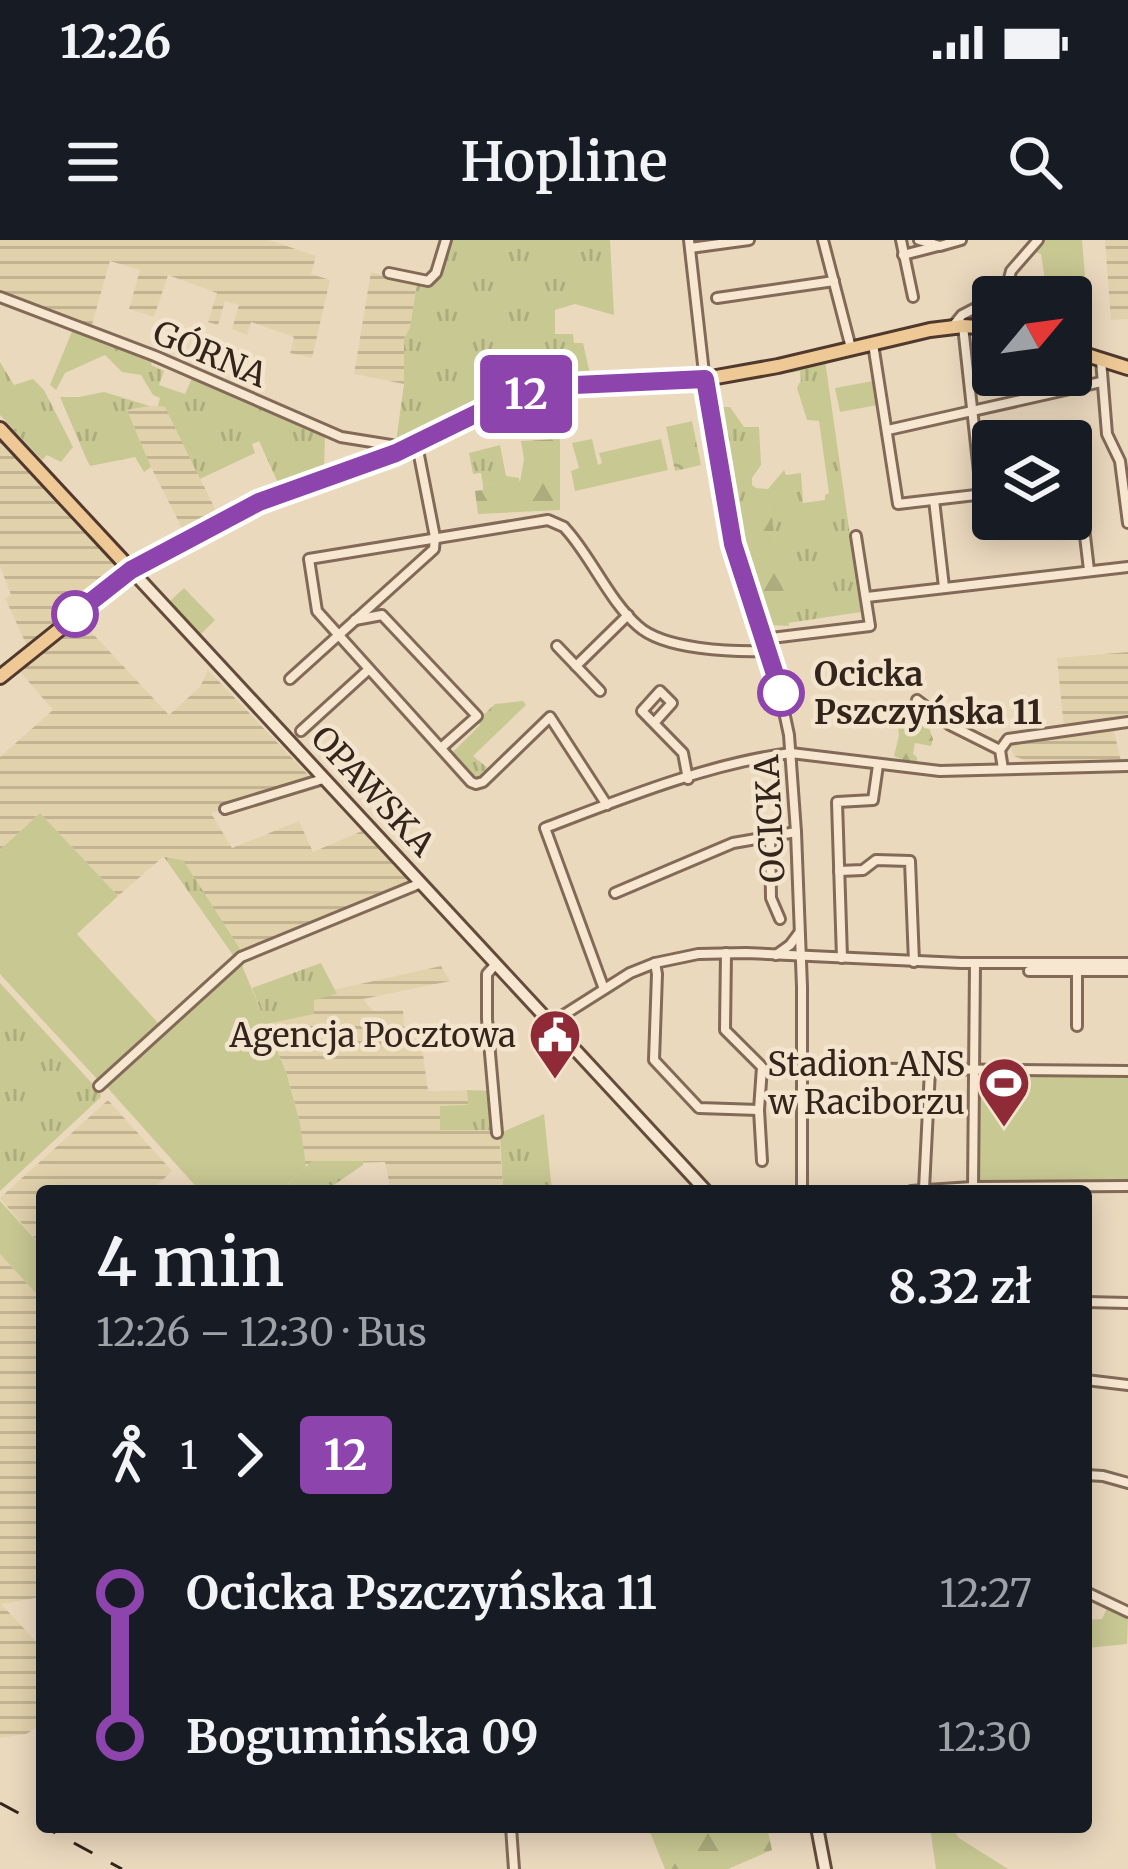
<!DOCTYPE html>
<meta charset="utf-8">
<style>
:root{--surface:#171b24;--page:#242831;--text:#f1f3f6;--muted:#9ea1a6}
body{margin:0;font-family:Merriweather,serif;background:var(--page);color:var(--text);height:100vh;display:flex;flex-direction:column;font-size:45px;white-space:nowrap}
*{box-sizing:border-box;margin:0}
p{font-size:39px;color:var(--muted)}
.icon{flex:none;width:66px;height:66px;fill:none;stroke:currentColor;stroke-width:2;stroke-linecap:round;stroke-linejoin:round}
.map{position:relative;flex:1;overflow:hidden}
.panel{position:absolute;left:36px;top:945px;width:1056px;height:648px;display:flex;flex-direction:column;background:var(--surface);border-radius:12px;box-shadow:0 6px 30px #0003}
.panel>*{flex:none}
.badge{padding:0 24px;border-radius:9px;font-size:42px;line-height:78px}
.needle{width:78px;rotate:61deg}
.buttons{position:absolute;left:972px;top:36px;display:grid;gap:24px}
.buttons a{display:grid;place-items:center;width:120px;height:120px;border-radius:12px;background:var(--surface);box-shadow:0 6px 30px #0003;font-size:60px}
.map>.badge{position:absolute;translate:-50% -50%;box-shadow:0 0 0 6px #fff}
.legs{display:flex;align-items:center;gap:18px;height:132px;padding:0 60px;font-size:39px}
.legs p{margin-inline-start:auto}
.summary{display:flex;align-items:center;justify-content:space-between;height:204px;padding:0 60px}
h1{font-size:66px;font-weight:600;line-height:90px}
ul{padding:0 60px;list-style:none}
li{display:flex;align-items:center;gap:42px;height:144px;font-size:45px}
li i{display:grid;place-items:center;width:18px;height:100%;margin:0 15px;background:currentColor}
li i::after{content:'';width:30px;height:30px;margin:-15px;border:9px solid;border-radius:50%;background:var(--surface)}
li p{margin-inline-start:auto}
li:first-child i{background:linear-gradient(#0000 50%,currentColor 0)}
li:last-child i{background:linear-gradient(currentColor 50%,#0000 0)}
.status{display:flex;justify-content:space-between;align-items:center;height:84px;padding:0 60px;background:var(--surface);direction:ltr}
.status svg{height:33px;fill:currentColor}
header{display:flex;justify-content:space-between;align-items:center;height:156px;padding:0 60px;background:var(--surface);font-size:54px;font-weight:600}
.map>svg:first-child{display:block}
.farmland{fill:url(#farmland-rules)}
.grass{fill:url(#grass-tufts)}
.forest{fill:url(#forest-firs)}
.park{fill:url(#park-crowns)}
.garden{fill:#c8c893}
.lines{fill:none;stroke-linecap:round;stroke-linejoin:round}
.minor-casing{stroke:#836a58;stroke-width:14}
.secondary-casing{stroke:#644b3b;stroke-width:16}
.primary-casing{stroke:#50392c;stroke-width:18}
.minor{stroke:#f7e7d1;stroke-width:8}
.secondary{stroke:#f7e7d1;stroke-width:10}
.primary{stroke:#eec996;stroke-width:12}
.rail{stroke:#33241c;stroke-width:3;stroke-dasharray:21 21;stroke-linecap:butt}
.line-1-casing{stroke:#fff;stroke-width:27}
.line-1{stroke:#8e44ad;stroke-width:18}
.stop-1-dot{fill:#fff;stroke:#8e44ad;stroke-width:6}
.labels{text-anchor:middle;dominant-baseline:central;stroke-width:9;stroke-linejoin:round;paint-order:stroke}
.street-label{font-size:33px;fill:#33241c;stroke:#f3e4cd}
.stop-label{font-size:33px;font-weight:bold;fill:#33241c;stroke:#f3e4cd;text-anchor:start}
.poi-label{font-size:33px;fill:#33241c;stroke:#f3e4cd;text-anchor:end}
</style>
<div class="status"><b>12:26</b><svg viewBox="0 0 49 12"><path d="M0 12V9h3v3zM5 12V6h3v6zM10 12V3h3v9zM15 12V0h3v12zM26 1h20v11H26zM47 4h2v5h-2z"/></svg></div>
<header><svg class="icon" aria-label="menu" viewBox="0 0 24 24"><path d="M4 6h16M4 12h16M4 18h16"/></svg>Hopline<svg class="icon" aria-label="search" viewBox="0 0 24 24"><circle cx="10" cy="10" r="6"/><path d="M15 15l6 6"/></svg></header>
<div class="map">
<svg width="1128" height="1629" viewBox="0 0 1128 1629">
<defs>
<pattern id="farmland-rules" width="6" height="5" patternUnits="userSpaceOnUse" patternTransform="scale(3)"><rect width="6" height="5" fill="#e1d2ac"/><path d="M0 2.5h6" fill="none" stroke="#c2b493"/></pattern>
<pattern id="grass-tufts" width="24" height="20" patternUnits="userSpaceOnUse" patternTransform="scale(3)"><rect width="24" height="20" fill="#c8c893"/><path d="M3 7l-1-3M5 7V3M7 7l1-3M15 17l-1-3M17 17v-4M19 17l1-3" fill="none" stroke="#acac7e"/></pattern>
<pattern id="forest-firs" width="22" height="20" patternUnits="userSpaceOnUse" patternTransform="scale(3)"><rect width="22" height="20" fill="#c8c893"/><path d="M5 1l3.5 6h-7zM16 11l3.5 6h-7z" fill="#acac7e"/></pattern>
<pattern id="park-crowns" width="20" height="18" patternUnits="userSpaceOnUse" patternTransform="scale(3)"><rect width="20" height="18" fill="#c8c893"/><path d="M2 6a3 3 0 1 1 6 0M12 15a3 3 0 1 1 6 0" fill="none" stroke="#acac7e"/></pattern>
</defs>
<rect width="100%" height="100%" fill="#ebd9be"/>
<g class="farmland">
<polygon points="0,0 269,0 316,16 311,34 330,40 312,118 290,113 294,97 251,82 247,95 232,89 239,65 225,61 218,85 208,82 217,53 168,35 154,77 129,69 140,30 110,21 91,88 0,55"/>
<polygon points="1105,0 1128,0 1128,79 1111,80"/>
<polygon points="371,32 417,44 410,87 404,99 404,144 354,134"/>
<polygon points="150,166 165,166 219,277 185,294 151,227 127,170"/>
<polygon points="0,201 4,201 118,326 116,332 27,406 5,358 11,355 0,326"/>
<polygon points="79,379 169,475 200,447 208,430 314,541 211,573 232,608 299,581 313,612 362,591 412,645 242,712 182,620 163,617 118,656 40,573 0,610 0,517 53,470 17,428"/>
<polygon points="1128,412 1128,480 1064,488 1057,418"/>
<polygon points="1113,487 1121,521 1026,521 1014,516 1011,508 1010,500"/>
<polygon points="441,726 450,741 363,759 373,771 403,770 404,787 429,785 429,798 421,799 428,851 496,850 503,951 391,951 385,922 304,924 300,883 286,832 265,781 312,770 309,758 333,750"/>
<polygon points="108,860 172,931 151,951 42,951 42,1007 0,958"/>
<polygon points="0,1014 42,1060 42,1357 1,1364 42,1408 42,1475 38,1487 26,1494 0,1498"/>
</g>
<g class="grass">
<path d="M449,0H610L614,75L575,64L555,70V94H573L574,103H583L591,138C520,145 469,171 407,203L396,202L404,144V99L410,87L417,44L426,45L435,40Z"/>
<polygon points="1045,0 1082,0 1091,106 1089,108 1094,114 1071,106 1071,57 1044,57 1047,53 1041,14 1035,12"/>
<polygon points="73,89 154,118 151,125 164,131 159,145 185,154 194,134 325,193 324,230 279,245 259,201 252,204 255,213 200,239 165,167 158,166 160,158 153,155 141,135 122,132 105,115 65,133 56,150 50,145"/>
<polygon points="825,120 861,372 788,383 769,262 733,265 714,147 717,146 722,167 730,167 744,187 759,187 761,225 752,238 752,245 756,248 768,249 784,230 786,235 801,233 803,263 825,260 825,255 829,253 819,181 807,180 797,148 801,140 800,131 790,133 792,128"/>
<polygon points="0,122 14,145 33,139 44,150 73,207 61,222 47,215 42,220 0,175"/>
<polygon points="104,152 150,166 127,170 151,227 144,232 135,217 90,226 86,218 60,157 79,157"/>
<polygon points="500,205 506,236 519,238 520,243 483,245 481,233 473,234 469,213"/>
<polygon points="184,348 215,380 199,396 168,363"/>
<polygon points="523,461 526,465 473,516 489,529 475,539 454,516 452,513 480,485 477,481 495,464"/>
<polygon points="164,617 183,620 242,712 235,718"/>
<polygon points="321,723 337,754 314,760 314,774 266,784 252,748"/>
<polygon points="0,743 100,852 101,857 0,951"/>
<polygon points="467,850 489,851 494,890 440,890 440,866 468,865"/>
<polygon points="544,874 552,951 503,951 500,893"/>
<polygon points="312,921 364,921 363,925 325,951 282,951"/>
</g>
<g class="forest">
<polygon points="560,199 560,270 478,274 475,251 483,250 483,245 520,242 524,219 521,201"/>
<polygon points="769,261 789,386 768,385 742,302 733,265"/>
<polygon points="910,464 931,478 928,485 933,499 931,506 915,503 913,514 917,517 917,522 907,522 894,516 899,495 896,475"/>
<polygon points="648,1587 767,1587 772,1610 728,1629 665,1629"/>
</g>
<polygon class="park" points="692,181 701,225 675,231 666,187"/>
<g class="garden">
<polygon points="873,141 878,165 840,172 835,148"/>
<polygon points="592,199 598,225 602,223 599,213 661,199 668,230 575,251 571,231 579,228 572,203"/>
<polygon points="40,573 118,656 77,694 159,784 97,839 0,734 0,610"/>
<polygon points="241,723 286,832 300,883 306,927 282,951 200,951 105,845"/>
<polygon points="980,834 1128,835 1128,944 980,944"/>
<polygon points="0,961 42,1007 42,1060 0,1014"/>
<polygon points="1108,1366 1128,1376 1127,1404 1086,1408 1086,1380 1102,1379"/>
<polygon points="930,1587 951,1587 959,1598 1008,1629 936,1629"/>
</g>
<g class="lines">
<g class="minor-casing">
<g id="minor">
<polyline points="689,0 704,133 733,304 780,453 789,495 796,592 802,747 802,951"/>
<polyline points="823,0 851,108"/>
<polyline points="901,0 913,57"/>
<polyline points="919,0 940,6 961,0"/>
<polyline points="690,8 749,0"/>
<polyline points="903,15 938,6"/>
<polyline points="389,33 428,41 436,33 446,0"/>
<polyline points="0,57 155,116 341,197 397,206 399,210"/>
<polyline points="995,57 1007,46 1011,31 1038,0"/>
<polyline points="717,58 834,41"/>
<polyline points="953,86 962,75 993,59"/>
<polyline points="963,86 979,232"/>
<polyline points="873,104 898,264 993,253"/>
<polyline points="1101,120 1107,194 1120,221 1128,283"/>
<polyline points="888,190 1101,142"/>
<polyline points="417,205 435,297"/>
<polyline points="1071,245 1079,245 1089,330"/>
<polyline points="934,260 944,347"/>
<polyline points="867,357 1128,327"/>
<polyline points="355,380 382,375 477,476 441,508"/>
<polyline points="763,399 870,386 856,296"/>
<polyline points="557,406 600,451"/>
<polyline points="576,426 628,375"/>
<polyline points="290,439 434,309 435,297"/>
<polyline points="917,460 950,485 1000,510 1003,529"/>
<polyline points="654,483 672,463 660,451 642,471 683,513 688,539"/>
<polyline points="301,491 368,430"/>
<polyline points="1000,510 1008,499 1128,482"/>
<path d="M607,565L550,477L483,542L476,544L471,542L317,371L309,319L548,280L564,287L570,294C594,323 610,361 638,386C664,410 733,412 767,411"/>
<polyline points="225,569 323,539"/>
<polyline points="770,595 771,658 780,679"/>
<polyline points="839,631 863,630 876,620 910,621 914,722"/>
<polyline points="615,653 733,603 796,592"/>
<polyline points="726,713 725,790 762,827 759,870 762,921"/>
<polyline points="776,715 790,705 799,693"/>
<polyline points="842,718 837,562 873,560 878,525"/>
<polyline points="655,723 657,734 654,820 699,868 759,870"/>
<polyline points="496,724 487,734 487,779 497,893"/>
<polyline points="1077,727 1077,786"/>
<polyline points="1029,731 1128,731"/>
<path d="M604,749L545,588C621,559 710,523 791,513L940,531L1128,526"/>
<polyline points="551,783 630,733 655,723 698,714 746,713 961,723 1128,723"/>
<polyline points="802,828 1128,831"/>
<polyline points="99,846 241,717 421,643"/>
<polyline points="924,949 930,830"/>
<polyline points="911,951 973,947 1128,946"/>
<polyline points="973,951 975,723"/>
<polyline points="1086,1062 1128,1063"/>
<polyline points="1086,1140 1128,1145"/>
<polyline points="1086,1235 1103,1236 1128,1243"/>
<polyline points="1086,1352 1128,1372"/>
<polyline points="511,1587 514,1629"/>
</g>
</g>
<g class="secondary-casing">
<g id="secondary">
<polyline points="131,330 706,951"/>
<polyline points="817,1587 825,1629"/>
</g>
</g>
<g class="primary-casing">
<g id="primary">
<polyline points="1071,110 1128,128"/>
<polyline points="0,189 131,330"/>
<polyline points="0,437 136,328 269,257 390,216 511,159 575,145 705,139 778,126 930,90 963,86 993,88"/>
</g>
</g>
<use href="#minor" class="minor"/>
<use href="#secondary" class="secondary"/>
<use href="#primary" class="primary"/>
<polyline class="rail" points="0,1563 122,1629"/>
</g>
<g class="lines">
<g class="line-1-casing">
<polyline id="line-1" points="75,374 131,330 259,262 396,213 496,164 538,151 575,145 705,139 733,304 781,453"/>
</g>
<use href="#line-1" class="line-1"/>
</g>
<defs>
<g id="civic-pin" transform="scale(2.7)"><path d="M0 17L-7.5 6A9.5 9.5 0 1 1 7.5 6Z" fill="#8f2b37" stroke="#f3e4cd"/><path d="M-.6-6.5H3V-4.5H.6V-3L4-1V1h2V6H-6V1h2V-1L-.6-3ZM-1.2 2.5V6h2.4V2.5Z" fill="#fff"/></g>
<g id="stadium-pin" transform="scale(2.7)"><path d="M0 17L-7.5 6A9.5 9.5 0 1 1 7.5 6Z" fill="#8f2b37" stroke="#f3e4cd"/><path d="M0-5a6.5 5 0 1 0 0 10a6.5 5 0 1 0 0-10ZM-3.5-1.8h7v3.6h-7Z" fill="#fff"/></g>
</defs>
<g fill-rule="evenodd">
<use href="#civic-pin" x="555" y="795"/>
<use href="#stadium-pin" x="1004" y="843"/>
</g>
<g class="stop-1-dot">
<circle cx="75" cy="374" r="21"/>
<circle cx="781" cy="453" r="21"/>
</g>
<g class="labels">
<g class="street-label">
<text transform="translate(210 114) rotate(23)">GÓRNA</text>
<text transform="translate(373 551) rotate(47)">OPAWSKA</text>
<text transform="translate(770 579) rotate(-93)">OCICKA</text>
</g>
<g class="stop-label">
<text x="814" y="434">Ocicka<tspan x="814" dy="38">Pszczyńska 11</tspan></text>
</g>
<g class="poi-label">
<text x="516" y="795">Agencja Pocztowa</text>
<text x="965" y="824">Stadion ANS<tspan x="965" dy="38">w Raciborzu</tspan></text>
</g>
</g>
</svg>
<div class="buttons">
<a><svg class="needle" viewBox="-14 -14 28 28"><path d="M0-13l5 13h-10z" fill="#e53935"/><path d="M0 13l5-13h-10z" fill="#9ea1a6"/></svg></a>
<a><svg class="icon" aria-label="layers" viewBox="0 0 24 24"><path d="M12 4l9 5-9 5-9-5zM3 14l9 5 9-5"/></svg></a>
</div>
<b class="badge" style="left:526px;top:154px;background:#8e44ad;color:#fff">12</b>
<section class="panel">
<div class="summary"><div><h1>4 min</h1><p>12:26 – 12:30 · Bus</p></div><b>8.32 zł</b></div>
<div class="legs"><svg class="icon" aria-label="walk" viewBox="0 0 24 24"><circle cx="13" cy="4" r="2"/><path d="M13 8l-2 6 4 7M11 14l-3 7M7 12l3-4h3l4 4"/></svg>1<svg class="icon" aria-label="forward" viewBox="0 0 24 24"><path d="M9 5l7 7-7 7"/></svg><b class="badge" style="background:#8e44ad;color:#fff">12</b></div>
<ul>
<li><i style="color:#8e44ad"></i><b>Ocicka Pszczyńska 11</b><p>12:27</p></li>
<li><i style="color:#8e44ad"></i><b>Bogumińska 09</b><p>12:30</p></li>
</ul>
</section>
</div>
